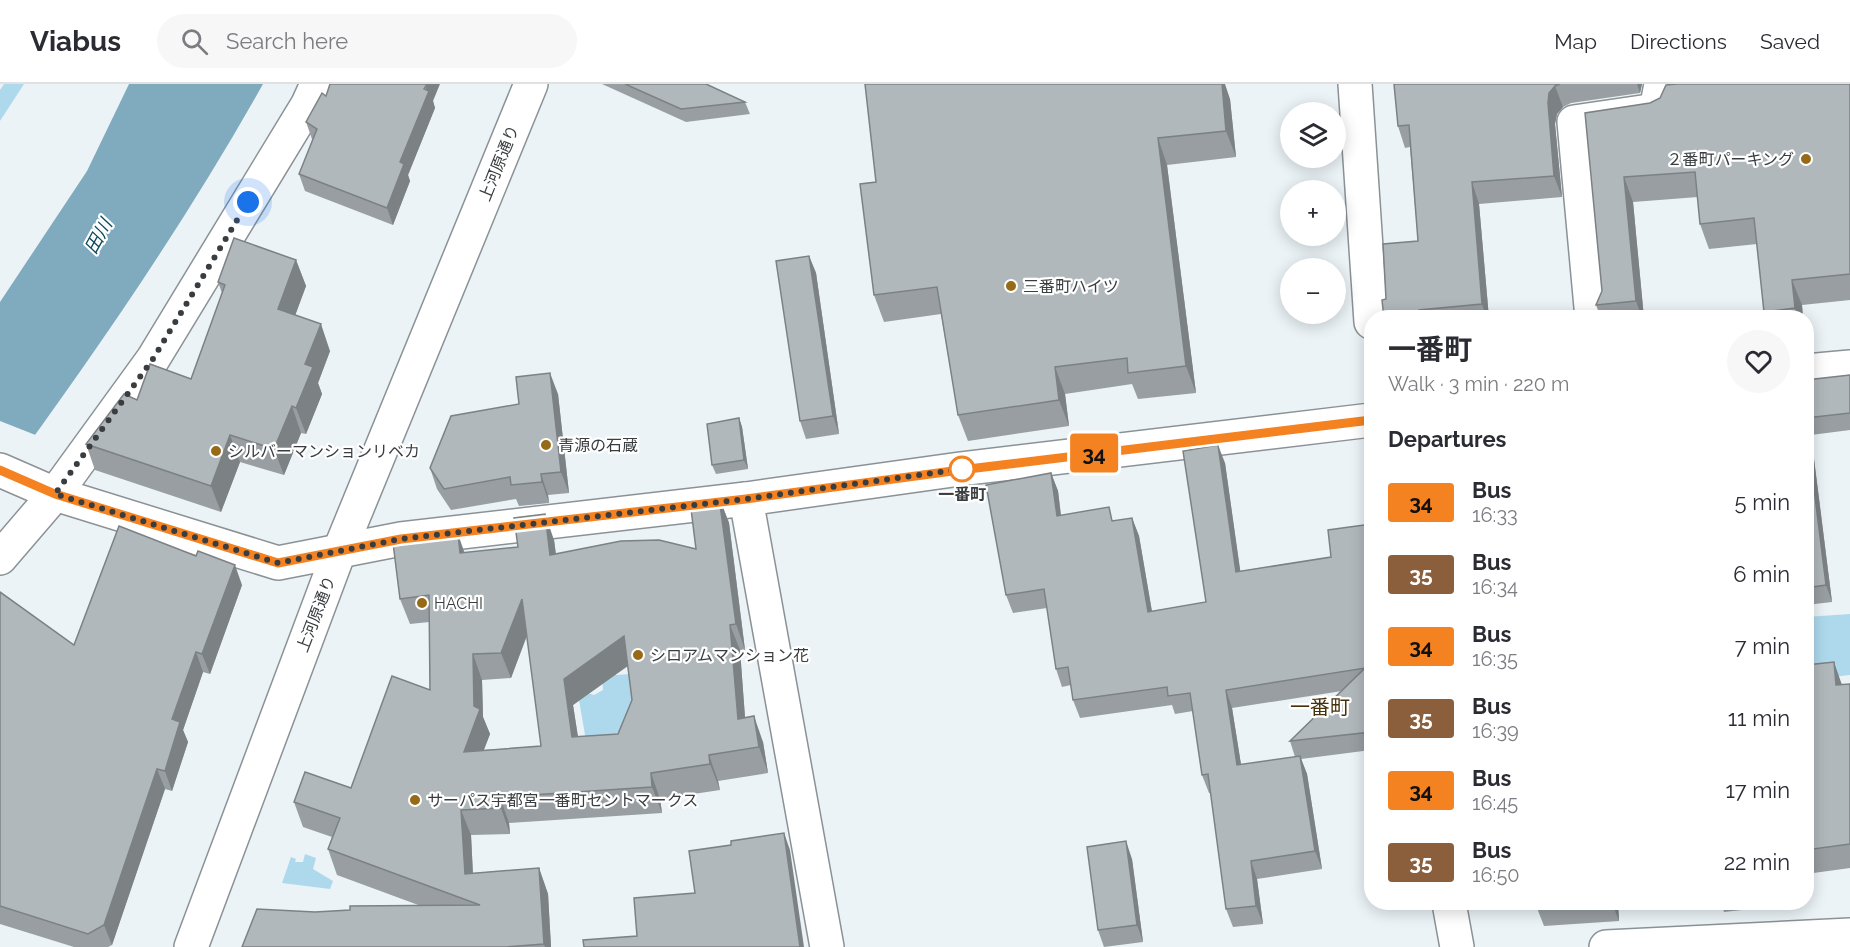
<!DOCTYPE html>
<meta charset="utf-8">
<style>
:root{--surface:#fff;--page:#f7f7f7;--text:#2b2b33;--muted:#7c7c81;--line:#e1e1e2}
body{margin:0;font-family:Raleway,"Noto Sans JP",sans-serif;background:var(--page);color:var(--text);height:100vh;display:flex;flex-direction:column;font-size:22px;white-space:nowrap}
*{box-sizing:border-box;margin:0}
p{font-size:20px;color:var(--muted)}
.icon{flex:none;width:33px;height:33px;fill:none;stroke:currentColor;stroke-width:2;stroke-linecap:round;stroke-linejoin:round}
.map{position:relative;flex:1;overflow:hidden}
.side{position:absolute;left:1364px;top:226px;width:450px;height:600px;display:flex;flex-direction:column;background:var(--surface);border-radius:24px;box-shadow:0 3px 15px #0003}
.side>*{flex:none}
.badge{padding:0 12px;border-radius:4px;font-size:21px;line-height:39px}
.controls{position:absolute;left:1280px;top:18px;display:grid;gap:12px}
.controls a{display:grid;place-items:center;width:66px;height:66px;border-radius:50%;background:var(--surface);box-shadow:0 3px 15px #0003;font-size:30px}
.you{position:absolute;width:30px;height:30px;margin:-15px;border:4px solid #fff;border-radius:50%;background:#1a73e8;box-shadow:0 0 0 9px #1a73e833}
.map>.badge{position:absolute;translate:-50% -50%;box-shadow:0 0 0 3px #fff}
h2{padding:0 24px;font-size:22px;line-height:54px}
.round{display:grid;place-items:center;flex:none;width:63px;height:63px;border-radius:32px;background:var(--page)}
.head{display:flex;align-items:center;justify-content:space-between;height:102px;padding:0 24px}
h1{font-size:28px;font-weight:700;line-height:45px}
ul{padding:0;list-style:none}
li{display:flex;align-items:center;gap:18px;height:72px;padding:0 24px}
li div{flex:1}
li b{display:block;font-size:22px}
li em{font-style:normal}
li .badge{min-width:66px;font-weight:700;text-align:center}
header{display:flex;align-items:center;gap:36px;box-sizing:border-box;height:84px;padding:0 30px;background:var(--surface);border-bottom:2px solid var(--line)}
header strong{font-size:28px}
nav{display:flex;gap:33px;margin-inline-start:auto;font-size:21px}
.search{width:420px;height:54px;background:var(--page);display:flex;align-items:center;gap:15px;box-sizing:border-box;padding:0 21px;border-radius:33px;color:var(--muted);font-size:22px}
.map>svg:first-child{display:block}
.green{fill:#aed9ed}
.water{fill:#80abbf}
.pier{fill:#ebf3f7}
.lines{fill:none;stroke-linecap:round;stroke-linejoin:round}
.minor-casing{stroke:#8b9296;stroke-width:36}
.minor{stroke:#fff;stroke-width:33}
.wall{fill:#989ea2;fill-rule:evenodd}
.shaded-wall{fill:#7c8184}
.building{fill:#b1b8bc;stroke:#7c8184;stroke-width:1.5;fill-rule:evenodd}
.line-casing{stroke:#fff;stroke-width:14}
.line{stroke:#f58220;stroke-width:9}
.walk{stroke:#3a3d3f;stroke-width:6;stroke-dasharray:0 10.8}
.poi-dot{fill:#966a17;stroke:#fff;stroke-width:2}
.stop-dot{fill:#fff;stroke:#f58220;stroke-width:3}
.labels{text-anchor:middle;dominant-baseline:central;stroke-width:4.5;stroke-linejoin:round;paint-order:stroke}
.poi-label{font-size:16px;fill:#3a3d3f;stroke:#fff;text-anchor:start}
.street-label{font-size:16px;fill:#3a3d3f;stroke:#fff}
.stop-label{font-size:16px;font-weight:bold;fill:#3a3d3f;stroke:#fff}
.water-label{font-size:18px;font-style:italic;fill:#0b485c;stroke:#fff}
.quarter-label{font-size:20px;fill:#46310b;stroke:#fff}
</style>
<header>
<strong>Viabus</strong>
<div class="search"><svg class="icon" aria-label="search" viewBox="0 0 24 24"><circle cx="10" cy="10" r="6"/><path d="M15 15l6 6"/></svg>Search here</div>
<nav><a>Map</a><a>Directions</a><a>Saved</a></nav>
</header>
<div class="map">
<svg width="1850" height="863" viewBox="0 0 1850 863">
<rect width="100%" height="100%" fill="#ebf3f7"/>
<g class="green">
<polygon points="4,0 24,0 0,37 0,6"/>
<polygon points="1850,530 1850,591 1806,596 1806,533"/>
<polygon points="630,590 648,646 589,674 575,593 584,608 594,611 603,606 602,592"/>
<polygon points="305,770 316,774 313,785 333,797 330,805 282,799 291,773 296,775 295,778 303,778"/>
</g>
<path class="water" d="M129,0H263C185,139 94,271 0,399V218L87,87Z"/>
<polygon class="pier" points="0,337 38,352 0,402"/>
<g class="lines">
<g class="minor-casing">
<g id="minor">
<polyline points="1355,0 1371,238"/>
<polyline points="1592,234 1574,38 1656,26 1661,0"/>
<polyline points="1806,287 1850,283"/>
<polyline points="0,386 55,410 278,479 401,455 746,415 960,385 1371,336"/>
<polyline points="746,415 827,863"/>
<polyline points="0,474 55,410 153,275 308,20 317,0"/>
<polyline points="1449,819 1457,863"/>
<polyline points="191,863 339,468 531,0"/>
<polyline points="1606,863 1850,851"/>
</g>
</g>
<use href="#minor" class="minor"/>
</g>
<g class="wall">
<polygon points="602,0 706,0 745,18 750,30 686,38"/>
<polygon points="1394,0 1642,0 1640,9 1571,19 1563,23 1557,30 1555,40 1562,113 1479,120 1489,234 1384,234 1386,215 1418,157 1410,63 1405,64 1398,42"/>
<polygon points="1850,0 1850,216 1802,221 1803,234 1766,234 1764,228 1757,160 1709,165 1700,140 1698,113 1633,118 1644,234 1601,234 1596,221 1602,207 1585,29 1650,19 1660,14"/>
<polygon points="326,12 433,17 435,24 408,91 410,97 393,141 305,107 299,90 313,56 312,55 306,38"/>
<polygon points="1230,15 1236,73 1167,81 1196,309 1138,315 1132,300 1065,310 1069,342 968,357 958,331 941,230 884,238 874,211 876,98"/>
<polygon points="809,172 816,189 839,350 806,355 800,337"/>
<polygon points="296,176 306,202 295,231 330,267 318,299 322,310 306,350 301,349 284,391 240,378 221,428 95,386 86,360 137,316 191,295 222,209 218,198"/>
<polygon points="1850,291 1850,346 1811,351 1832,518 1806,521 1806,296"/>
<polygon points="558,310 569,409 548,411 549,419 519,422 516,415 451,426 437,405 430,384 519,320"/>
<polygon points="739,334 742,343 748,385 716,390 712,381"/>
<path d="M1225,379L1240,487L1331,473L1371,440V666L1301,675L1307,690L1322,785L1257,795L1263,840L1233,843L1226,825L1211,709H1209L1202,691L1193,627L1175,630L1172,621L1080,634L1073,616L1071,601L1062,603L1056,585L1047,524L1013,529L1006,511L1051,389L1058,407L1061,431L1114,437L1132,434L1139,452L1152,527L1206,518ZM1342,607L1290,657L1295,673L1241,681L1232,624Z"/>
<path d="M719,413L729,439L745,566H740L745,634L763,658L768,689L718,697L720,706L660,715L662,729L509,739L510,750L471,751L473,789L539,784L548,810L551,863H242L315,828L421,822L337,791L328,765L332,753L303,743L294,718L351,704L430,606L429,538L410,540L400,515L464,469L518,463L554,456L556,470L696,465ZM527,552L541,662L484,666L490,650L483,633L482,596L511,594ZM628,582L632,616L618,650L578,653L573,621Z"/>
<polygon points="242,501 210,590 203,588 183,646 188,658 172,707 165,705 112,861 108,863 74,863 0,840 0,508 74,561"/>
<polygon points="1806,581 1842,600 1850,600 1850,784 1806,790"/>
<polygon points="1132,775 1143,858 1104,863 1098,846"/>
<polygon points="1467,819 1618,819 1619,837 1544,842 1537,824 1537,820 1469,826"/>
<polygon points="1721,819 1795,819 1795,820 1724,828"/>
</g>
<g class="shaded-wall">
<polygon points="427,0 440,0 433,17 435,24 408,91 410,97 393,141 387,124 400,78"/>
<polygon points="1222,0 1225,0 1230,15 1236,73 1226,47"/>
<polygon points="1637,0 1642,0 1640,9"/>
<polygon points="1555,2 1563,23 1557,30 1555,40 1562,113 1554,92 1548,19 1549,9"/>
<polygon points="1158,54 1167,81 1196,309 1186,282"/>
<polygon points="1624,93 1633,118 1644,234 1642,234 1636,217"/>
<polygon points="1472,98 1479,120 1489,234 1487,234 1482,220"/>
<polygon points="809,172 816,189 839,350 833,332"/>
<polygon points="296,176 306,202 288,251 278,225"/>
<polygon points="1792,196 1802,221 1803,234 1798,234 1795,224"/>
<polygon points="321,240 330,267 318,299 322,310 306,350 296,324 305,280"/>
<polygon points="1055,283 1065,310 1069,342 1059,316"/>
<polygon points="550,289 558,310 569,409 561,388"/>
<polygon points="292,322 301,349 284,391 274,365"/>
<polygon points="739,334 742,343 748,385 744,376"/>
<polygon points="1806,336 1811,351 1832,518 1826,501"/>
<polygon points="230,351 240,378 221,428 211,402"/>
<polygon points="1218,361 1225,379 1243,506 1236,488"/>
<polygon points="1051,389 1058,407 1063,450 1057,432"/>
<polygon points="541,390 548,411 549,419 542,398"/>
<polygon points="719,413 729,439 745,566 736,540"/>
<polygon points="545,430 554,456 559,497 550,471"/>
<polygon points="1132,434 1139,452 1155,546 1148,528"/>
<polygon points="458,450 467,476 460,469"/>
<polygon points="235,481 242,501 210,590 202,570"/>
<polygon points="522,515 531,540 511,594 501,569"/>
<polygon points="730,541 740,566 747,660 738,635"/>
<polygon points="624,552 633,578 573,621 582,679 572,653 564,595"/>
<polygon points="196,568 203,588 183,646 188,658 172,707 165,687 172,635"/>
<polygon points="473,570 482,596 483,633 490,650 473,693 464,668 474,622"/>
<polygon points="1834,578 1842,601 1836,601"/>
<polygon points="1226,606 1232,624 1244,699 1237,681"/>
<polygon points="754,632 763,658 768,689 759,663"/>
<polygon points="709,671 718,697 720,706 710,680"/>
<polygon points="1300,672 1307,690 1322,785 1315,767"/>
<polygon points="157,685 165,705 112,861 104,841"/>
<polygon points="651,689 660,715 662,729 652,703"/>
<polygon points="500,713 509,739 510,750 501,724"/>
<polygon points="461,726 471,751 474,815 465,790"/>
<polygon points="784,749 790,766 804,863 800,863"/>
<polygon points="1126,757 1132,775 1143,858 1137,841"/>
<polygon points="1251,777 1257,795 1263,840 1256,822"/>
<polygon points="539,784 548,810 551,863 545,863 544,860"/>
<polygon points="1612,819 1618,819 1619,837"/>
</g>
<g class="building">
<polygon points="330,0 427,0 424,5 429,7 400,78 404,80 387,124 299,90 317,45 306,38 322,9 326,12"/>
<polygon points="625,0 706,0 745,18 681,25"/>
<polygon points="865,0 1222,0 1226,47 1158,54 1186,282 1128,289 1127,274 1055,283 1059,316 958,331 937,203 874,211 860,100 876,98"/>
<polygon points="1394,0 1560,0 1555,2 1549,9 1548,19 1554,92 1472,98 1482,220 1419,226 1419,234 1384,234 1382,216 1386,215 1383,160 1418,157 1409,41 1398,42"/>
<polygon points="1677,0 1850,0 1850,190 1792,196 1795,224 1764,228 1754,134 1700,140 1695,88 1624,93 1636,217 1596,221 1602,207 1585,29 1650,19 1660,14 1666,1"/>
<polygon points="234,154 296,176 278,225 321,240 305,280 313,283 296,324 292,322 274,365 230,351 211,402 86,360 124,310 137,316 150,280 191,295 225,201 218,198"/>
<polygon points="809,172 833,332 800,337 776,177"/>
<polygon points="550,289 561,388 541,390 542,398 511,401 510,393 444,405 430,384 451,332 519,320 516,293"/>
<polygon points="1850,291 1850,329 1806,334 1806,296"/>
<polygon points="739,334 744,376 712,381 707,340"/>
<polygon points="1806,340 1826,501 1806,504"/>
<polygon points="1218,361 1236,488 1331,473 1328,446 1371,440 1371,648 1290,657 1365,584 1226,606 1237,681 1300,672 1315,767 1251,777 1256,822 1226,825 1208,690 1202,691 1190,609 1168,612 1167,603 1073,616 1068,583 1056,585 1044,505 1006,511 986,401 1051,389 1057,432 1109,423 1112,437 1132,434 1148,528 1206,518 1183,367"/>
<path d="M719,413L736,540L730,541L738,635L754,632L759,663L709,671L710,680L651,689L652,703L500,713L501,724L461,726L465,790L539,784L544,860L506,863H242L257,825L315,828L350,826V822L480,821L328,765L340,734L294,718L305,688L351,704L392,592L430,606L429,511L400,515L393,459L458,450L460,469L518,463L514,434L545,430L550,471L621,457L659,456L696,465L690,417ZM522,515L541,662L464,668L480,625L474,622L473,570L501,569ZM624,552L632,616L618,650L572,653L564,595Z"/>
<polygon points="119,442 196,472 198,467 235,481 202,570 196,568 172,635 180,638 165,687 157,685 104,841 88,850 0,822 0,508 74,561"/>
<polygon points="1834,578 1836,601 1850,600 1850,760 1806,766 1806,581"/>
<polygon points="784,749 800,863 584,863 583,856 637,852 634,814 695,809 689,767 731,761 731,757"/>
<polygon points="1126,757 1137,841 1098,846 1087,763"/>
<polygon points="1537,819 1612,819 1537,824"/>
</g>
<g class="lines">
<g class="line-casing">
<polyline id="line" points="0,386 55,410 278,479 401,455 746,415 960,386 1371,336"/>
</g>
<use href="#line" class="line"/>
<polyline class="walk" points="248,118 153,275 55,410 278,479 401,455 746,415 962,385"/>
</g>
<g class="poi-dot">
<circle cx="1806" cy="75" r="6"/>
<circle cx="1011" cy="202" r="6"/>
<circle cx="546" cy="361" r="6"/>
<circle cx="216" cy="367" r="6"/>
<circle cx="422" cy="519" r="6"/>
<circle cx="638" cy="571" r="6"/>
<circle cx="415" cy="716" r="6"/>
</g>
<circle class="stop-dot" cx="962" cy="385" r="12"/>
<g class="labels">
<g class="poi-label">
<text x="1794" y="75" text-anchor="end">２番町パーキング</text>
<text x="1023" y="202">三番町ハイツ</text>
<text x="558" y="361">青源の石蔵</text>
<text x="228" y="367">シルバーマンションリベカ</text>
<text x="434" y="519">HACHI</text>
<text x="650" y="571">シロアムマンション花</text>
<text x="427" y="716">サーパス宇都宮一番町セントマークス</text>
</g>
<g class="street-label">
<text transform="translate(499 79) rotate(-68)">上河原通り</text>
<text transform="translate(316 530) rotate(-69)">上河原通り</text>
</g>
<g class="stop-label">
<text x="962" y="410">一番町</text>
</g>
<g class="water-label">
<text transform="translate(98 152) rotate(-61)">田川</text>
</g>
<g class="quarter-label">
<text x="1320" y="623">一番町</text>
</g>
</g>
</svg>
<div class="controls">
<a><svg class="icon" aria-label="layers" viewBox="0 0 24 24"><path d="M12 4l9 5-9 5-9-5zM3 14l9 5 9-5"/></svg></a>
<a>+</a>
<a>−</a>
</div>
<div class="you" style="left:248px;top:118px"></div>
<b class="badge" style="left:1094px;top:369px;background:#f58220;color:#111">34</b>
<section class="side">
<div class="head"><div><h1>一番町</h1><p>Walk · 3 min · 220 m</p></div><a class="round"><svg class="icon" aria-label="heart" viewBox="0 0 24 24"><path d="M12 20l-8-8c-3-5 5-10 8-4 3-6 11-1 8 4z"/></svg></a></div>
<h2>Departures</h2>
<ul>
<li><span class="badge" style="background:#f58220;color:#111">34</span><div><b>Bus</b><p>16:33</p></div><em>5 min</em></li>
<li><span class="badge" style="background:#8b5e3c;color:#fff">35</span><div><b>Bus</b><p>16:34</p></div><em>6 min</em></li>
<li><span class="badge" style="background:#f58220;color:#111">34</span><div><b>Bus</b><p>16:35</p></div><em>7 min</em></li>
<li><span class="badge" style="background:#8b5e3c;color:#fff">35</span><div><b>Bus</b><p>16:39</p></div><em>11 min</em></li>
<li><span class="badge" style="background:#f58220;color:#111">34</span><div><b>Bus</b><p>16:45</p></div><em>17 min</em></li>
<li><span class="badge" style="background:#8b5e3c;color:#fff">35</span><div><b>Bus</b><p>16:50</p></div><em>22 min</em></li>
</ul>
</section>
</div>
